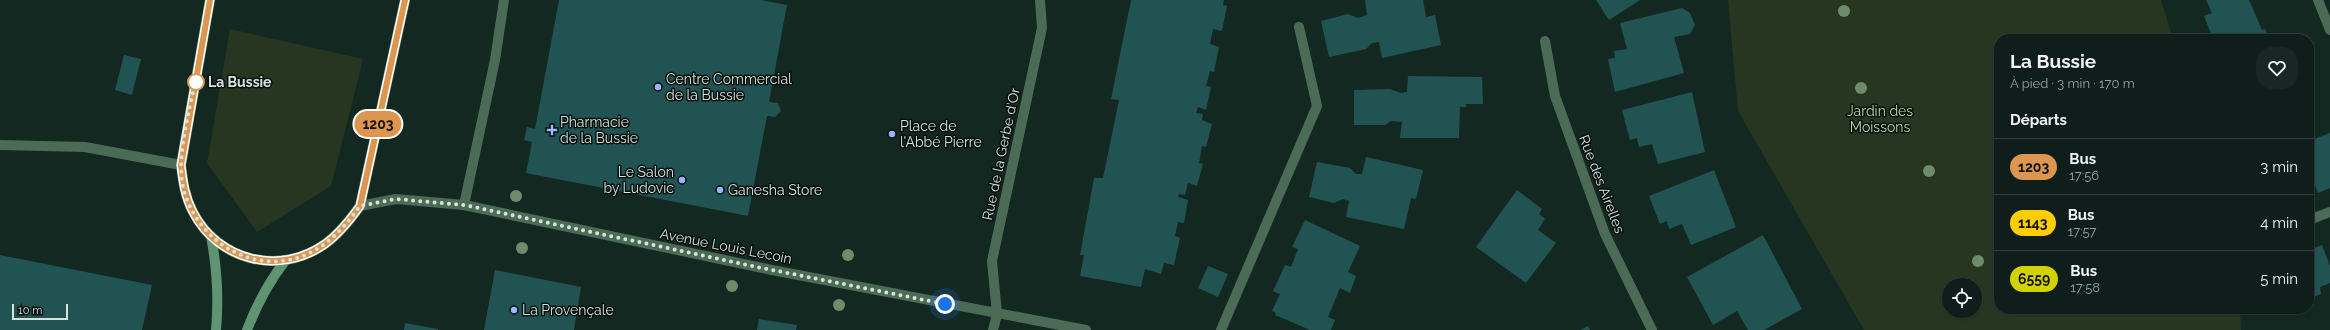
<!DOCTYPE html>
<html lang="fr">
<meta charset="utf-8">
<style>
:root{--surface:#0f1e1a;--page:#182723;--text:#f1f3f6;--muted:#9ba2a2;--line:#2f3c39}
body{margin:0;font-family:Raleway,sans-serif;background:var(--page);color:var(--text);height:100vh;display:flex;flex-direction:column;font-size:15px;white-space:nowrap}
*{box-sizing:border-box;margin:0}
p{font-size:13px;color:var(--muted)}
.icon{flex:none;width:22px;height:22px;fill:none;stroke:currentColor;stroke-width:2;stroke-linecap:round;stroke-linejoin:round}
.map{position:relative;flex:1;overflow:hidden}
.panel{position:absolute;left:1994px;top:34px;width:320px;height:280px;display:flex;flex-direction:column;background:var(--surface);border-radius:16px;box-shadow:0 1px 3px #0004,0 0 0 1px var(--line)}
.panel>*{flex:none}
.badge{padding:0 8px;border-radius:13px;font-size:14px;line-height:26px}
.fabs{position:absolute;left:1942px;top:278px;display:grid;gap:8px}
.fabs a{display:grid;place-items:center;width:40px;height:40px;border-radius:50%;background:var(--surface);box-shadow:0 1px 3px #0004,0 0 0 1px var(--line);font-size:20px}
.scale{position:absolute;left:12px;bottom:10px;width:56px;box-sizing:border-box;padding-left:4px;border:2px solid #d6e3de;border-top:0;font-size:11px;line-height:14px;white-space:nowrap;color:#d6e3de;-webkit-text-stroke:3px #070f0c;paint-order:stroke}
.you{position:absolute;width:20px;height:20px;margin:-10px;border:3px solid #fff;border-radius:50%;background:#1a73e8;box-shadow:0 0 0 6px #1a73e833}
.map>.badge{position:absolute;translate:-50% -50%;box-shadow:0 0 0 2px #fff}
h2{padding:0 16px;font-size:15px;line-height:36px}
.round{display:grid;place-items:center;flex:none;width:42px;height:42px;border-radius:16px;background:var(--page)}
.head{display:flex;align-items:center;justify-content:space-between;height:68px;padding:0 16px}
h1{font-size:19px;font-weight:700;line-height:30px}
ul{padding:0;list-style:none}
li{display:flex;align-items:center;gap:12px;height:56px;padding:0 16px;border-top:1px solid var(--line)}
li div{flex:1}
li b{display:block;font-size:15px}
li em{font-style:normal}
li .badge{min-width:44px;font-weight:700;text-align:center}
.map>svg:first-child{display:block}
.green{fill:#273620;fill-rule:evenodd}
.building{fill:#215352}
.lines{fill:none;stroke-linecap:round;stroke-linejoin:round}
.minor{stroke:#4b6b56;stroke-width:10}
.secondary{stroke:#5f9472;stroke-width:10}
.tree{fill:#6e8b6b}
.line-casing{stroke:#fff;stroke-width:9}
.line{stroke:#dc9650;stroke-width:6}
.walk{stroke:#d6e3de;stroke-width:4;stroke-dasharray:0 7.2}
.stop-dot{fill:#fff;stroke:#dc9650;stroke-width:2}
.poi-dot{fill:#9cb4fd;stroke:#070f0c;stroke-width:1.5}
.labels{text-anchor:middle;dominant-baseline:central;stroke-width:3;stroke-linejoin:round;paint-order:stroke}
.poi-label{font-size:14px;fill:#d6e3de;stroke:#070f0c;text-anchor:start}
.stop-label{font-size:14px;font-weight:bold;fill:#d6e3de;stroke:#070f0c;text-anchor:start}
.park-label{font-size:14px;fill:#b7dca6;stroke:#070f0c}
.street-label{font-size:14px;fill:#d6e3de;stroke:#070f0c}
</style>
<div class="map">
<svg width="2330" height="330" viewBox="0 0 2330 330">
<rect width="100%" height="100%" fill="#142822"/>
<g class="green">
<path d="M1728,0H2161L2173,39H1999V309H2240L2241,330H1864L1738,111ZM1949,285H1975V311H1949Z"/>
<polygon points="230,29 363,59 331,186 257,232 207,163"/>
</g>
<g class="building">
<polygon points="559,0 761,0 787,5 769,102 778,103 781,111 775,117 767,116 748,216 526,173 532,142 524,140 527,127 535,129"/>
<polygon points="1131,0 1224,0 1223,5 1227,6 1222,31 1213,29 1210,44 1219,47 1214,72 1210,71 1206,86 1211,87 1206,110 1198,107 1196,113 1203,114 1202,120 1212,124 1206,147 1202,146 1199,163 1203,164 1197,186 1188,183 1185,195 1179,194 1178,197 1188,200 1184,223 1178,222 1175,236 1180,238 1174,265 1164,263 1161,274 1145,269 1141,287 1080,276 1084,255 1080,255 1094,178 1103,178 1119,100 1111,99"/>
<polygon points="1365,0 1423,0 1426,17 1435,15 1441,45 1382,58 1379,42 1372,43 1366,49 1329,57 1321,21 1348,14 1358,18 1367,15"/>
<polygon points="1596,0 1640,0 1609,20"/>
<polygon points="2206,0 2249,0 2262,30 2265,29 2269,39 2213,39 2204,16 2212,13"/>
<polygon points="1682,8 1690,13 1695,25 1690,34 1674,37 1684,73 1615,92 1608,59 1615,58 1614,51 1627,49 1620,23"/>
<polygon points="124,55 141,59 132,95 115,90"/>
<polygon points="1408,76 1482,77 1483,104 1466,104 1466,107 1460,107 1459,138 1400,138 1402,122 1391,121 1385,125 1354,125 1354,90 1390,89 1401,93 1407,92"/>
<polygon points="1692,92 1705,152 1658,164 1652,144 1639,147 1637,138 1630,140 1622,110"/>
<polygon points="2330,133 2330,188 2318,193 2309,171 2309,141"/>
<polygon points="1366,157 1423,170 1416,199 1411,198 1404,229 1346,217 1349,201 1343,199 1334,203 1309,197 1317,162 1350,168 1356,174 1362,174"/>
<polygon points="1714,170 1736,227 1691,245 1682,224 1669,229 1667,221 1660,224 1649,196"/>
<polygon points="1517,190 1542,209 1539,214 1545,219 1538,230 1556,243 1526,283 1476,247"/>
<polygon points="1305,220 1360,246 1348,272 1356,276 1350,293 1340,288 1328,317 1335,320 1331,330 1310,330 1275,315 1276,313 1272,311 1280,294 1273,291 1285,265 1291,267 1298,249 1292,247"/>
<polygon points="1763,235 1802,309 1764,330 1748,330 1737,311 1713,325 1687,277"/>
<polygon points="2322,245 2330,266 2330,283 2320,287 2321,294 2309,299 2309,250"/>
<polygon points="0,255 152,285 142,330 0,330"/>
<polygon points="1208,266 1228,274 1218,297 1198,288"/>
<polygon points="495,270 581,287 574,330 484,330"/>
<polygon points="759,319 797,325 796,330 757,330"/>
<polygon points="405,323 438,329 438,330 404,330"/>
<polygon points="1588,326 1590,330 1580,330"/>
</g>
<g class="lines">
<g class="minor">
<polyline points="2318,0 2330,30"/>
<polyline points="1545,41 1555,96 1605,234 1652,330"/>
<polyline points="0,145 85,147 181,165"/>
<polyline points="464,205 495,60 504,0"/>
<polyline points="360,206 396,199 464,205 772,270 1086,330"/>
<polyline points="2309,220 2330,212"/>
<polyline points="993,330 997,314 992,261 1042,28 1040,0"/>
<polyline points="1221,330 1317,106 1299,27"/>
</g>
<g class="secondary">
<path d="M210,0L181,165C183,182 185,197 193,212C218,261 280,276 325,244C339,234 350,220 360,206L405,0"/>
<path d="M211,236C217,268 219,298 216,330"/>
<path d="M247,330C257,304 268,283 285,261"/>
</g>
</g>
<g class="tree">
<circle cx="1844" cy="11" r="6"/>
<circle cx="1861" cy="88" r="6"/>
<circle cx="1929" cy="171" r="6"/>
<circle cx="516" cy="196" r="6"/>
<circle cx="522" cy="248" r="6"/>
<circle cx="848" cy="255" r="6"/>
<circle cx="1978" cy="261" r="6"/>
<circle cx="732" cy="286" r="6"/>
<circle cx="839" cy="305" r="6"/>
</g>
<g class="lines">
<g class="line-casing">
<path id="line" d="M210,0L181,165C183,182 185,197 193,212C218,261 280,276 325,244C339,234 350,220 360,206L405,0"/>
</g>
<use href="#line" class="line"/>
<path class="walk" d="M196,82V77C190,111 175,158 184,191C198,240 250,274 300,257C326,248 344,228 360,206L396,199L464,205L757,267L945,304"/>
</g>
<circle class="stop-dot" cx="196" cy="82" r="8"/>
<g class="poi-dot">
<circle cx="658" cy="87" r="4"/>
<path d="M550 124h4v4h4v4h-4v4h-4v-4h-4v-4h4z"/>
<circle cx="892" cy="134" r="4"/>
<circle cx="682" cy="180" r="4"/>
<circle cx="720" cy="190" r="4"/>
<circle cx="514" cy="310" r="4"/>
</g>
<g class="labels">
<g class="poi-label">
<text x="666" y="79">Centre Commercial<tspan x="666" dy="16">de la Bussie</tspan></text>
<text x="560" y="122">Pharmacie<tspan x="560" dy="16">de la Bussie</tspan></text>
<text x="900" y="126">Place de<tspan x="900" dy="16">l'Abbé Pierre</tspan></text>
<text x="674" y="172" text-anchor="end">Le Salon<tspan x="674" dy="16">by Ludovic</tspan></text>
<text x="728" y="190">Ganesha Store</text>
<text x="522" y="310">La Provençale</text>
</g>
<g class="stop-label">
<text x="208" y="82">La Bussie</text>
</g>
<g class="park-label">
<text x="1880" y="111">Jardin des<tspan x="1880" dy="16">Moissons</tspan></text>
</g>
<g class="street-label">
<text transform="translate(1001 154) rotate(-78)">Rue de la Gerbe d'Or</text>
<text transform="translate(1602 184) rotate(69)">Rue des Airelles</text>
<text transform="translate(726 246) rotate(11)">Avenue Louis Lecoin</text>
</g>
</g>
</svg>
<div class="fabs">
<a><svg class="icon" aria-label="locate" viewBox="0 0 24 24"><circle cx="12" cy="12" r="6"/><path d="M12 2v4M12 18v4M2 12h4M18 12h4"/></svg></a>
</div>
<div class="scale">10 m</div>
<div class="you" style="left:945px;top:304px"></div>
<b class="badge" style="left:378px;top:124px;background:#dc9650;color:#111">1203</b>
<section class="panel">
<div class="head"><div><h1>La Bussie</h1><p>À pied · 3 min · 170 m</p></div><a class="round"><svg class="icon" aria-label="heart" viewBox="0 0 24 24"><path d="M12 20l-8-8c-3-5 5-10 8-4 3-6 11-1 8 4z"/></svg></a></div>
<h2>Départs</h2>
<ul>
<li><span class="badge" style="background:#dc9650;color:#111">1203</span><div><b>Bus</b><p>17:56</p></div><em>3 min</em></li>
<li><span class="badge" style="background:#ffce00;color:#111">1143</span><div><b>Bus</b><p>17:57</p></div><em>4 min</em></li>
<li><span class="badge" style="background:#d2d200;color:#111">6559</span><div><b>Bus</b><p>17:58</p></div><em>5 min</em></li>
</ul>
</section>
</div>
